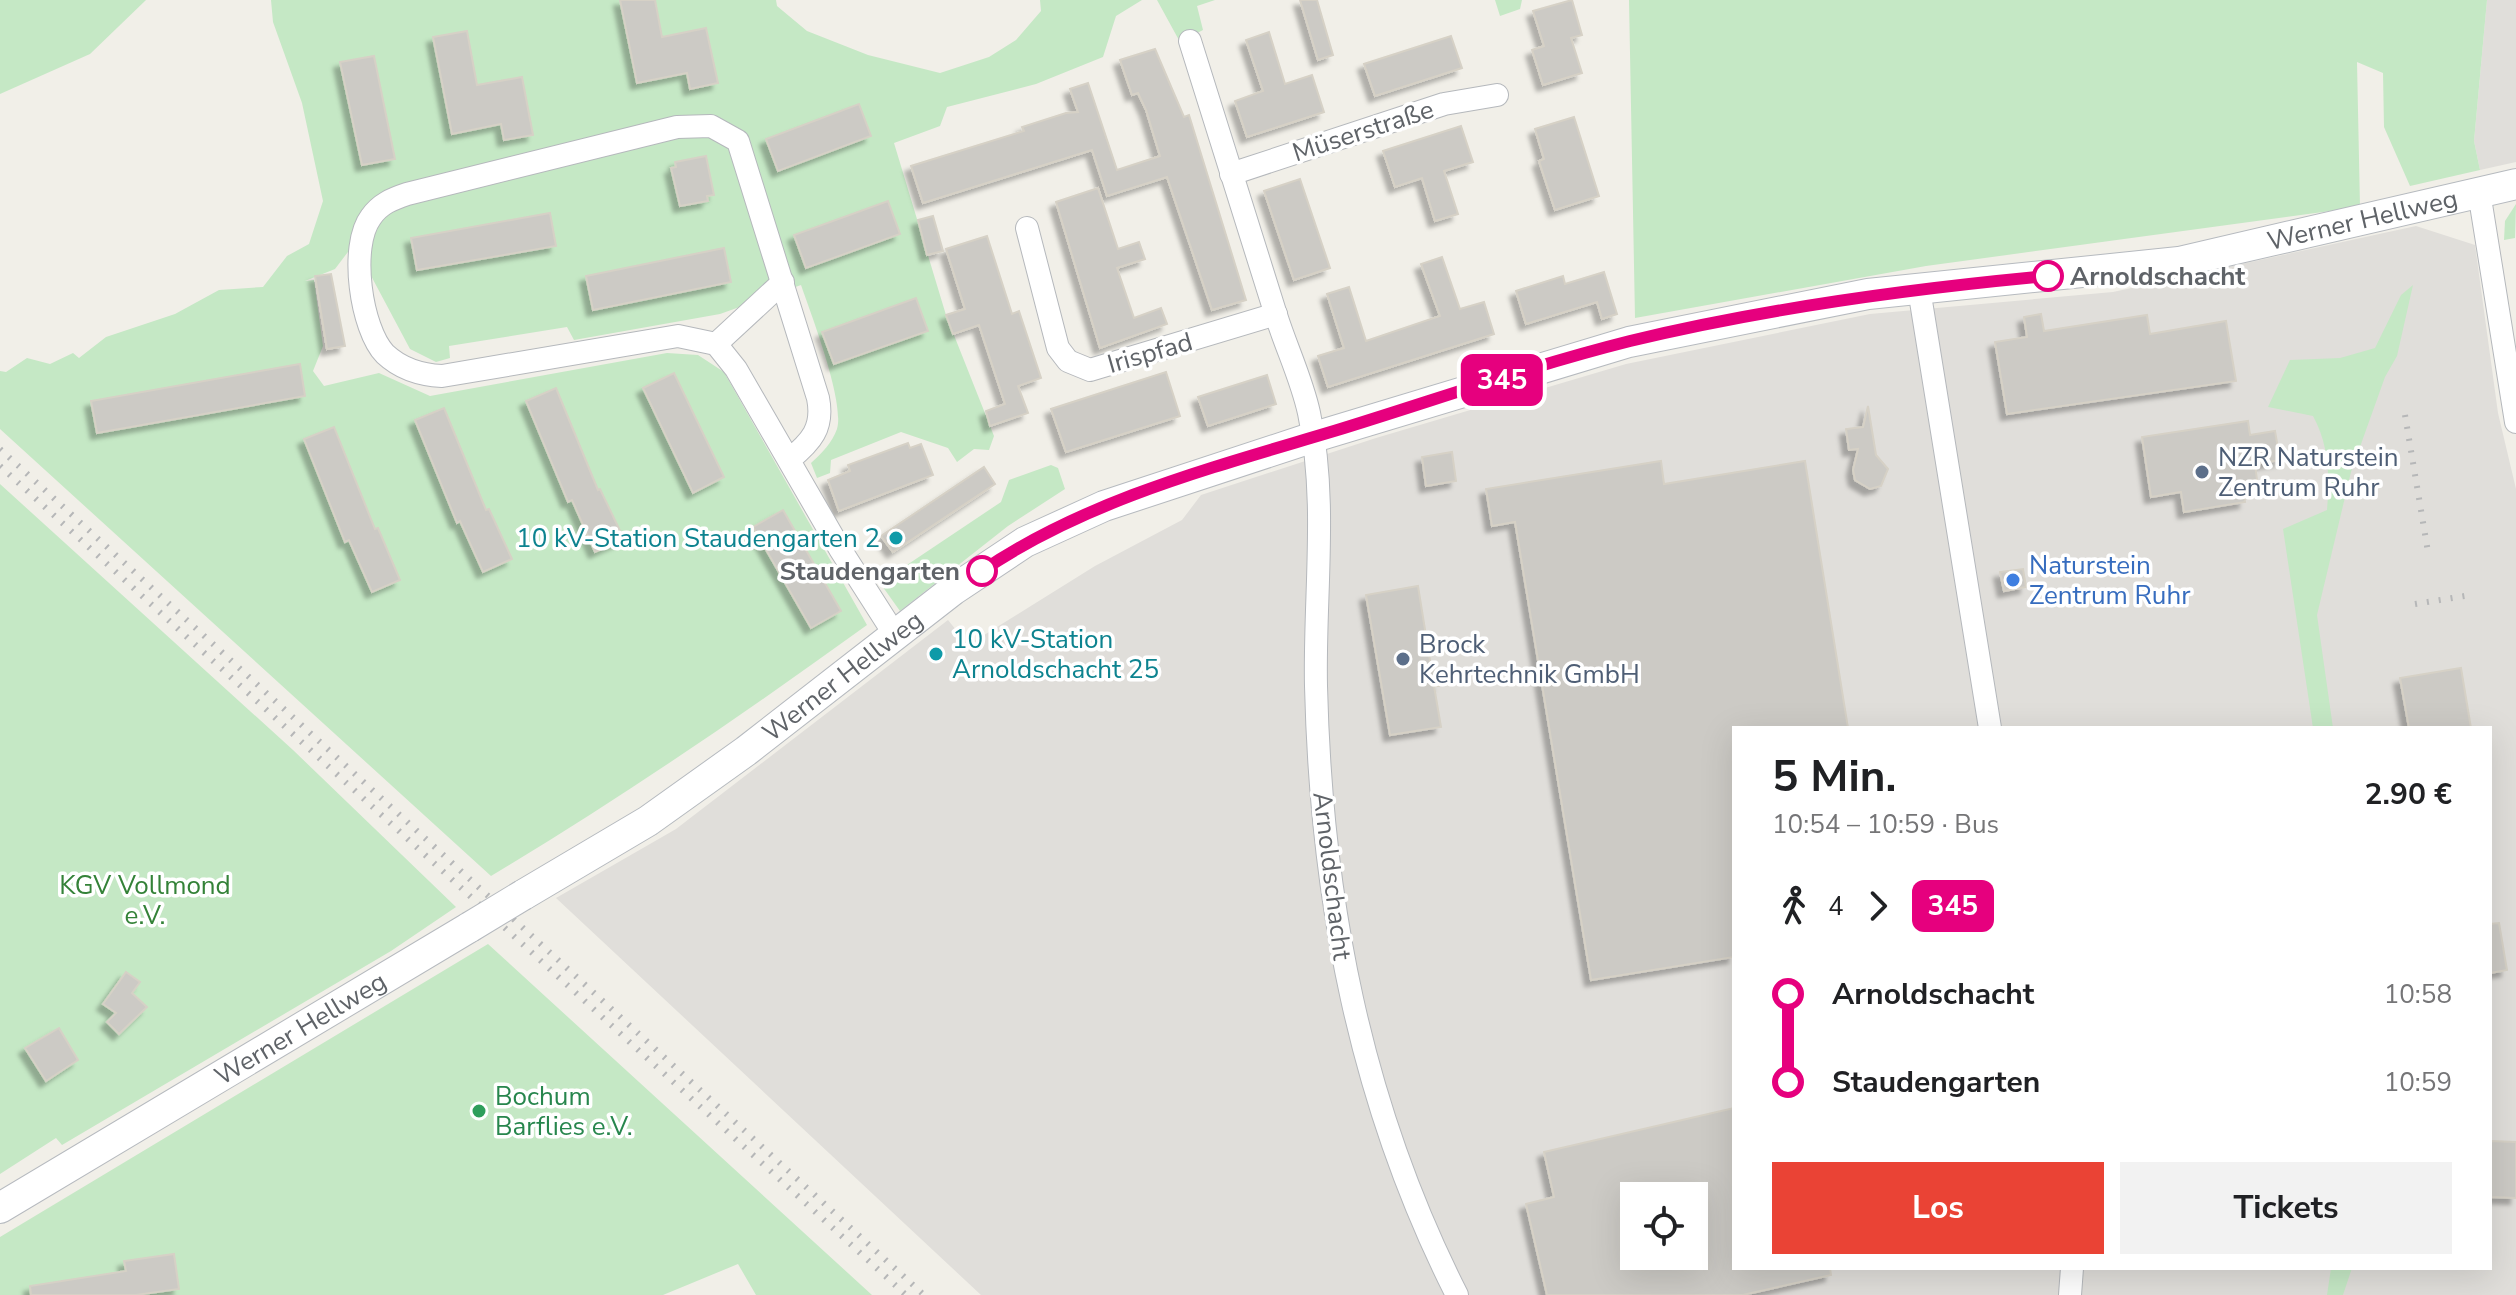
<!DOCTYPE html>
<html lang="de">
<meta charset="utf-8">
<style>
:root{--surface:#fff;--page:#f2f2f2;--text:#202124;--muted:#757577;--accent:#ea4335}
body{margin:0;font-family:"Nunito Sans",sans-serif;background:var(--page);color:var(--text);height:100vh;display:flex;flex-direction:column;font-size:30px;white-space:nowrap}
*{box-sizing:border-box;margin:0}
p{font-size:26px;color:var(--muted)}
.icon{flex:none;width:44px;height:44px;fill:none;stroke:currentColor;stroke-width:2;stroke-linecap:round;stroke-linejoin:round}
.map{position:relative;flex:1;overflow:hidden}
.side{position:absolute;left:1732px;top:726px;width:760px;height:544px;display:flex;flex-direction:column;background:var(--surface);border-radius:0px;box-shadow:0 8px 32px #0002}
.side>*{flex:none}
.badge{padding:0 16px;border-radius:12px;font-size:28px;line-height:52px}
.fabs{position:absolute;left:1620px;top:1182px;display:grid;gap:16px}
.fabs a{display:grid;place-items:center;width:88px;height:88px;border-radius:0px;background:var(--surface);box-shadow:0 8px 32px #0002;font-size:40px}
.map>.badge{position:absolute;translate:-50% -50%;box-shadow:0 0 0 4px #fff}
.legs{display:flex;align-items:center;gap:12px;height:88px;padding:0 40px;font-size:26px}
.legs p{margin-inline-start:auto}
.overview{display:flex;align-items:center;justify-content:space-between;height:136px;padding:0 40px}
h1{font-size:44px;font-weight:700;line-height:60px}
.cta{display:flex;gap:16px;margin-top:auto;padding:16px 40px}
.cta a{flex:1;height:92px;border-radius:0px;background:var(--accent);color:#fff;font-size:32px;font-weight:700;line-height:92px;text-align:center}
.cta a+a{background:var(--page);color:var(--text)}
ul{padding:0 40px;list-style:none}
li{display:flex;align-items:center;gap:28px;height:88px;font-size:30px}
li i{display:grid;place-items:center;width:12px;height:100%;margin:0 10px;background:currentColor}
li i::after{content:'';width:20px;height:20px;margin:-10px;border:6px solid;border-radius:50%;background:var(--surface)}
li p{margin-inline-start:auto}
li:first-child i{background:linear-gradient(#0000 50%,currentColor 0)}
li:last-child i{background:linear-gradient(currentColor 50%,#0000 0)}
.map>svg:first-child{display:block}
.industrial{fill:#e0deda;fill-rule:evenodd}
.green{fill:#c5e8c5}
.building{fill:#cccac5;stroke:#d6d1c6;stroke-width:2;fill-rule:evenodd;filter:url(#shadow)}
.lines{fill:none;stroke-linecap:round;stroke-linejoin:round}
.minor-casing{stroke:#b5b8bc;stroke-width:24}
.secondary-casing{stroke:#b6babf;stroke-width:32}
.minor{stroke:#fff;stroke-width:22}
.secondary{stroke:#fff;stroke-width:30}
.rail{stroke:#b6b7b8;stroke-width:6;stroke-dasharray:2 10;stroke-linecap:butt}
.secondary-bridge-casing{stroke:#b6babf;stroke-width:32;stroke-linecap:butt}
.secondary-bridge{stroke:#fff;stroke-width:30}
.line-1-casing{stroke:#fff;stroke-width:18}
.line-1{stroke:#e6007e;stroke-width:12}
.stop-1-dot{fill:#fff;stroke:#e6007e;stroke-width:4}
.service-dot{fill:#5c6f8a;stroke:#fff;stroke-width:3}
.culture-dot{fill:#0f9aa8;stroke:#fff;stroke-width:3}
.shop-dot{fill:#3f7fe0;stroke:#fff;stroke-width:3}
.leisure-dot{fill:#2e9e5b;stroke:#fff;stroke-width:3}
.labels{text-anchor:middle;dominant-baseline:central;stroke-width:7;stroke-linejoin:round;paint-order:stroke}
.street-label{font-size:26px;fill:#5f6368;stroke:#fff}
.stop-label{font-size:26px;font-weight:bold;fill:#5f6368;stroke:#fff;text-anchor:start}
.service-label{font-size:26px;fill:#4e5e75;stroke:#fff;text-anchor:start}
.culture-label{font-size:26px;fill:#0d838f;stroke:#fff;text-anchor:end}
.shop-label{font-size:26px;fill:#366cbe;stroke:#fff;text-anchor:start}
.park-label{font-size:26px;fill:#348238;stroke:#fff}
.leisure-label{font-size:26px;fill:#27864d;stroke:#fff;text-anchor:start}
</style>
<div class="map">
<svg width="2516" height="1295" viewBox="0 0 2516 1295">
<defs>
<filter id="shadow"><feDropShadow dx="-6" dy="6" stdDeviation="2" flood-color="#0004"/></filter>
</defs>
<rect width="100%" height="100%" fill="#f1efe8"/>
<g class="industrial">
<polygon points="2487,0 2516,0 2516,162 2480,170 2474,141"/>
<path d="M2416,226L2475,245L2498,413L2516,489V1295H981L556,898L676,829L948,620L968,645L1095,566L1182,520L1201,495L1376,438L1626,364L1870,314L2113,292ZM1734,728H2490V1268H1734ZM1634,1196H1694V1256H1634Z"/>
</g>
<g class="green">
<polygon points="0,0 146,0 90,54 0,94"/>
<path d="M271,0H776L777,6L807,31L868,55L940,73L989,57L1016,40L1041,11L1040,0H1142L1116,16L1103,57L1036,84L947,107L940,126L894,143L946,315L994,436L989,450L974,449L957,462L948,448L901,432L831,460L830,473L817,478L811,463C822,453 832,443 837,429C845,402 811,314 801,285L720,314L574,340L567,327L449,346L450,358L436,362L410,349L369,272L357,240L335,269L305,281L314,280L323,346L313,371L324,386L379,373L430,396L667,353L698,355L724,372L867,625C744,714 621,798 491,876L0,429V371L6,372L27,358L50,364L73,353L79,358L106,337L175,314L219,290L263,287L287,256L309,244L323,201L302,103L273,22Z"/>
<polygon points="1157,0 1215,0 1197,6 1203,30 1180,42"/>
<polygon points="1495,0 1522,0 1520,9 1500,16"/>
<polygon points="1629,0 2487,0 2474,141 2480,170 2410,186 2384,127 2383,73 2357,62 2360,207 1926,266 1635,318"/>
<polygon points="2516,204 2515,238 2504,240 2505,221"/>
<path d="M2413,285L2397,356L2385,377L2351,472L2317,615L2333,728H2313L2283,529L2327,510C2330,477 2329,445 2313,416L2268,407L2290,360L2340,358L2375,348L2401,295Z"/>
<polygon points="1051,465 1058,468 1065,489 1008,526 900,611 880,583 1001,502 1009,480"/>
<polygon points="0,484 293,750 456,907 391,951 62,1145 56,1138 0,1174"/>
<polygon points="488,944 872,1295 756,1295 738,1264 663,1295 0,1295 0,1237"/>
<polygon points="2331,1268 2352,1268 2343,1295 2327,1295"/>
</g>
<g class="building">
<polygon points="620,0 655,0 662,37 706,28 718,83 690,89 687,73 637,83"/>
<polygon points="1300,0 1317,0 1333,55 1318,60"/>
<polygon points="1572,0 1582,35 1571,38 1582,73 1543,85 1532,50 1544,46 1533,11"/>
<polygon points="467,31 477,85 522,77 533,135 504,140 501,124 452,134 433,37"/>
<polygon points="1269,32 1285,84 1312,75 1324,112 1247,137 1235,101 1263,91 1246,40"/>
<polygon points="1451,36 1462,68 1375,96 1364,64"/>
<polygon points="1155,49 1184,117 1189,115 1246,300 1212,310 1167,177 1107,196 1092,150 923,203 911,166 1024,131 1022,127 1066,113 1078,112 1070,89 1088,83 1117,170 1160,156 1146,110 1138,93 1132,95 1120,60"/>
<polygon points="374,56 395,159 362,165 340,62"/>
<polygon points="859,104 871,136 778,171 766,139"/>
<polygon points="1574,117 1599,196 1555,210 1539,161 1544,159 1535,129"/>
<polygon points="1461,126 1473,162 1444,171 1458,214 1435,221 1422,178 1395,187 1383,151"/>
<polygon points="706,156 714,195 707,196 708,201 680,206 671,168 676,167 675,162"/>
<polygon points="1300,179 1330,268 1294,280 1264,191"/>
<polygon points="1098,188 1118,249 1139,242 1145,259 1117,268 1134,318 1161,308 1167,324 1100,348 1056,202"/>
<polygon points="888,201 900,234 806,268 794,235"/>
<polygon points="550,213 556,246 417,270 411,238"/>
<polygon points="933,216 943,251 927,255 918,220"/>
<polygon points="987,236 1012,314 1019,311 1041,378 1018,386 1028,413 990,426 986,411 1005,404 979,325 953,334 946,315 965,309 946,249"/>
<polygon points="724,248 731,282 593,310 586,276"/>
<polygon points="1442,257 1460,309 1484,302 1494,334 1328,387 1318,356 1344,348 1327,294 1349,287 1366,341 1440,316 1421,264"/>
<polygon points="1604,272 1617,314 1602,319 1597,302 1526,324 1516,291 1563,276 1565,284"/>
<polygon points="331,274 345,346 327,349 315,276"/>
<polygon points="916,298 928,331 834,364 822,332"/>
<polygon points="2041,314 2044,331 2147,315 2150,334 2226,321 2236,381 2007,414 1995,342 2027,337 2024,317"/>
<polygon points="300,364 305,396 97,433 91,401"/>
<polygon points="1166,372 1180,416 1066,452 1051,409"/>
<polygon points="674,373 724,477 693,493 643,388"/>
<polygon points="1267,375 1276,404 1208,426 1198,397"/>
<polygon points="556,388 598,490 600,489 624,539 595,552 572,500 568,502 526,401"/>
<polygon points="1868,406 1876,455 1888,469 1881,486 1870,489 1855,480 1853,470 1858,449 1849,450 1846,429 1863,427"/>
<polygon points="444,408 486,510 489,509 512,559 483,572 460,521 457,523 415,420"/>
<polygon points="2248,421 2250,435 2275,431 2280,460 2255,464 2257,480 2242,482 2245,502 2184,512 2181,492 2151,497 2142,437"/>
<polygon points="334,427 375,529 378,528 400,580 372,592 349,540 345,542 304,439"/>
<polygon points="908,443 910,448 921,444 933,475 839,511 828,480 850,471 848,465"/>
<polygon points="1452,452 1456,481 1426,486 1422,457"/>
<polygon points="1661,461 1664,484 1805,461 1848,728 1734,728 1734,957 1591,980 1515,522 1492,526 1486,489"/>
<polygon points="984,467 995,484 893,552 881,536"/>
<polygon points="783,510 841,611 811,628 753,527"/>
<polygon points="2023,569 2026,587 2004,591 2000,572"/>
<polygon points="1418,586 1431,667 1436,667 1439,686 1434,686 1441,727 1390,735 1366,595"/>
<polygon points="2461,668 2471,728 2409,728 2400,678"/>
<polygon points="2499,923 2507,970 2490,973 2490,924"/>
<polygon points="126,972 140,982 132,993 147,1007 119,1034 107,1022 116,1013 103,1004"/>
<polygon points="59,1028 78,1060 46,1081 25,1048"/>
<path d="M1734,1108V1268H1830L1831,1275L1743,1295H1547L1526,1204L1554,1197L1544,1152ZM1634,1196H1694V1256H1634Z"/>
<polygon points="2490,1141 2516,1142 2516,1198 2490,1197"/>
<polygon points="174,1254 179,1289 136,1295 31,1295 30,1286 126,1271 124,1261"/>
</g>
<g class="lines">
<g class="minor-casing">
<g id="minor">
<path d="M1190,41C1218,133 1247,224 1276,315C1286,347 1302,380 1309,413C1328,502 1314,596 1316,686C1321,899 1360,1104 1457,1295"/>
<polyline points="1231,174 1444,104 1497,95"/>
<polyline points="2479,192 2516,422"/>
<polyline points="1027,228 1058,348 1068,361 1090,370 1276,314"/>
<polyline points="1919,289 1990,728"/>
<polyline points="716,344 783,282"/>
<path d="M789,460C811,442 824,428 818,398L738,141L711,126L677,127L407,194C392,199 380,204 371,217C349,246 361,329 385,354C401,369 421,375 442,376L678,336L716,344L736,369L840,549L895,635"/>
<polyline points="2070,1295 2072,1268"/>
</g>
</g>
<g class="secondary-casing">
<g id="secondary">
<path id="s1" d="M523,895L648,821L746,751L953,590L1025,542L1104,506L1311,438L1629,342L1868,294L2179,262L2516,184"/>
<path id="s2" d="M0,1208L470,927"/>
</g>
</g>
<use href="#minor" class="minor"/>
<use href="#secondary" class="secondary"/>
<g class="rail">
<polyline points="2405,415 2428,552"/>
<polyline points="0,449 924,1295"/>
<polyline points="0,466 906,1295"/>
<polyline points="2415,604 2471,595"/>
</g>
<g class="secondary-bridge-casing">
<polyline id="secondary-bridge" points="470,927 523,895"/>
</g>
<use href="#secondary-bridge" class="secondary-bridge"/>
</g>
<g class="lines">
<g class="line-1-casing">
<path id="line-1" d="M982,571C1086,500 1214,467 1334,431C1432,401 1530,366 1630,341C1767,308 1907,289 2048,276"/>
</g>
<use href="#line-1" class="line-1"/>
</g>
<g class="stop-1-dot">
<circle cx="2048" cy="276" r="14"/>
<circle cx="982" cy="571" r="14"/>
</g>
<g class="service-dot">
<circle cx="2202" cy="472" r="8"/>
<circle cx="1403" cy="659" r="8"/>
</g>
<g class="culture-dot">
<circle cx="896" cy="538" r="8"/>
<circle cx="936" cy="654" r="8"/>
</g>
<circle class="shop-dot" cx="2013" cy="580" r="8"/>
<circle class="leisure-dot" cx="479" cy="1111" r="8"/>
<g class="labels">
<g class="street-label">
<text transform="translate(1363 131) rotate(-18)">Müserstraße</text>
<text stroke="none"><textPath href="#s1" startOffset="1996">Werner Hellweg</textPath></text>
<text transform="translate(1150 353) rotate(-16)">Irispfad</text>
<text stroke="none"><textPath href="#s1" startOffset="388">Werner Hellweg</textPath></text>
<text transform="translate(1332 876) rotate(83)">Arnoldschacht</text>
<text stroke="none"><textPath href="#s2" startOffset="350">Werner Hellweg</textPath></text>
</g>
<g class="stop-label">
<text x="2070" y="276">Arnoldschacht</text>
<text x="960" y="571" text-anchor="end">Staudengarten</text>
</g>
<g class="service-label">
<text x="2218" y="457">NZR Naturstein<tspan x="2218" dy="30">Zentrum Ruhr</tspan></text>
<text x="1419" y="644">Brock<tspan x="1419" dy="30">Kehrtechnik GmbH</tspan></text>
</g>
<g class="culture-label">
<text x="880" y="538">10 kV-Station Staudengarten 2</text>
<text x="952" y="639" text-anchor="start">10 kV-Station<tspan x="952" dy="30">Arnoldschacht 25</tspan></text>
</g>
<g class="shop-label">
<text x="2029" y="565">Naturstein<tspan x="2029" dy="30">Zentrum Ruhr</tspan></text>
</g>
<g class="park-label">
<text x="145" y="885">KGV Vollmond<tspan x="145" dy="30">e.V.</tspan></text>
</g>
<g class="leisure-label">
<text x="495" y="1096">Bochum<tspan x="495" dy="30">Barflies e.V.</tspan></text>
</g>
</g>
</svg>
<div class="fabs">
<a><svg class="icon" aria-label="locate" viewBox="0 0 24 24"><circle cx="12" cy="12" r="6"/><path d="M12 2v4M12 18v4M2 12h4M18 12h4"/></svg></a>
</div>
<b class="badge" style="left:1502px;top:380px;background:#e6007e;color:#fff">345</b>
<section class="side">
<div class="overview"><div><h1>5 Min.</h1><p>10:54 – 10:59 · Bus</p></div><b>2.90 €</b></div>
<div class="legs"><svg class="icon" aria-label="walk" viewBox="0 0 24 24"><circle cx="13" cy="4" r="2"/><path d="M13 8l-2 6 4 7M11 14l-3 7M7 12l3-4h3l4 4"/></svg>4<svg class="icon" aria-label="forward" viewBox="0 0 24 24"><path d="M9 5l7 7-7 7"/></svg><b class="badge" style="background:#e6007e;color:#fff">345</b></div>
<ul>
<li><i style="color:#e6007e"></i><b>Arnoldschacht</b><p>10:58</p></li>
<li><i style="color:#e6007e"></i><b>Staudengarten</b><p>10:59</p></li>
</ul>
<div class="cta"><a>Los</a><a>Tickets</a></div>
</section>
</div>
